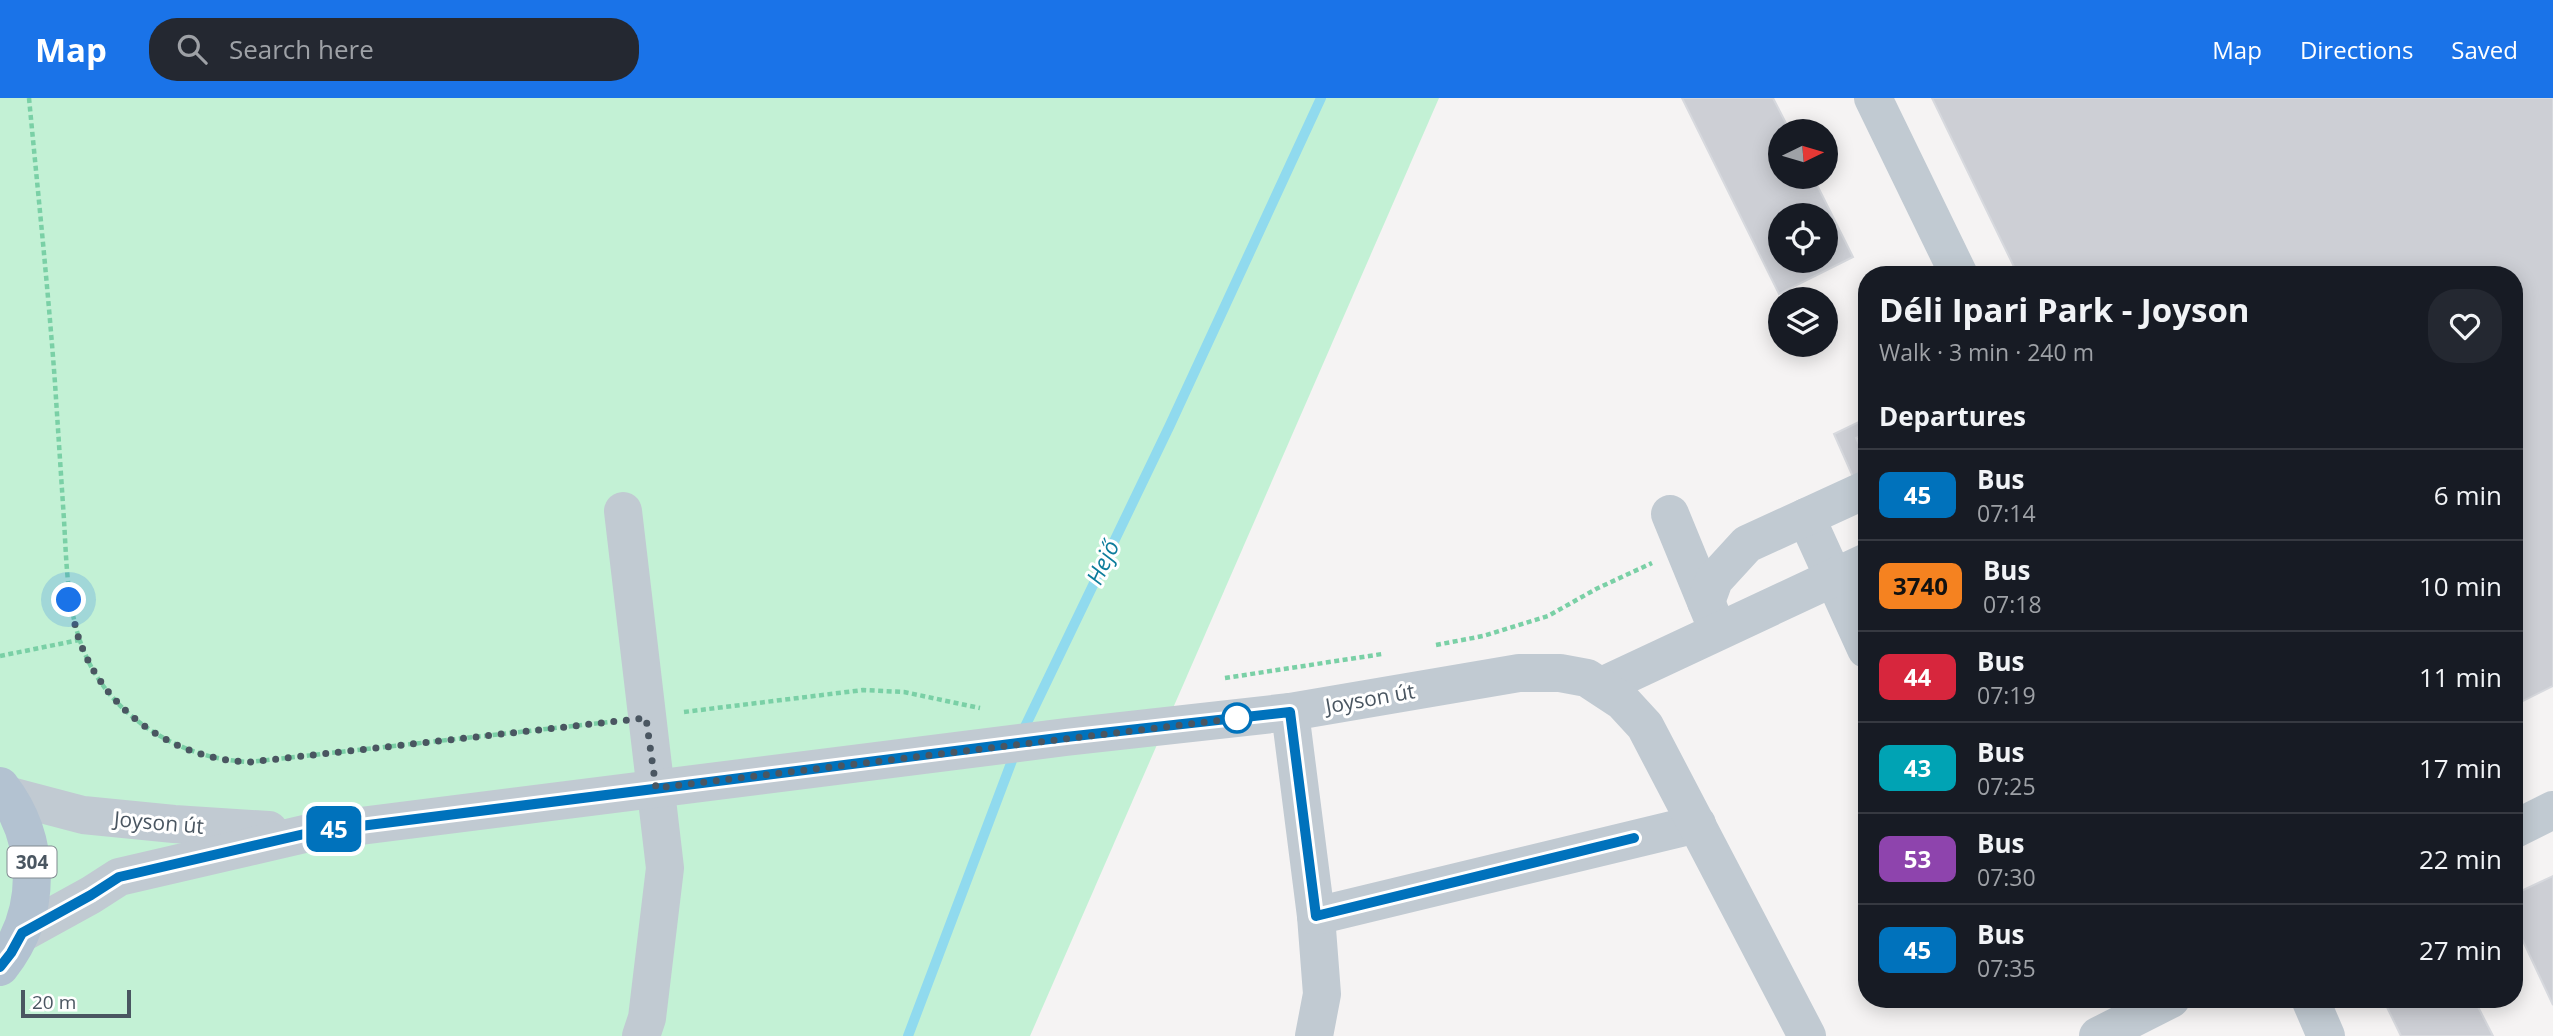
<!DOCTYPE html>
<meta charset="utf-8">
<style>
:root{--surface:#171b24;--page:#242831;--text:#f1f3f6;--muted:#9ea1a6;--line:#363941;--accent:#1a73e8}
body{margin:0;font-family:"Open Sans",sans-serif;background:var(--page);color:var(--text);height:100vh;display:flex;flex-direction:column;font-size:26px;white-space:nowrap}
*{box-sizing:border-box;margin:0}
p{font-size:23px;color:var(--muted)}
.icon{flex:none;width:38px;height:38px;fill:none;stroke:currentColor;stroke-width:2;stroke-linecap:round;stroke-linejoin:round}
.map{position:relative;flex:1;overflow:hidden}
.side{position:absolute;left:1858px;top:168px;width:665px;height:742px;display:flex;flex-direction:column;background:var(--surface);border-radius:28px;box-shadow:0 4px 18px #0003}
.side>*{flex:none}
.badge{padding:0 14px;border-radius:10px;font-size:24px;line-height:46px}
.needle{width:46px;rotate:85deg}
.fabs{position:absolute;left:1768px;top:21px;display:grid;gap:14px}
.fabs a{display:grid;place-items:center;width:70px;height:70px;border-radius:50%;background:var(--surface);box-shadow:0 4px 18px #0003;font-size:35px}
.scale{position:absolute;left:21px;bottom:18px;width:110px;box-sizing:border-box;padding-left:7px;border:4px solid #4a5661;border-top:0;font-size:19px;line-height:24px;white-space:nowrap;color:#4a5661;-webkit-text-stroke:5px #fff;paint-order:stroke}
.you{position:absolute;width:35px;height:35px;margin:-18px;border:5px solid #fff;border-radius:50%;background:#1a73e8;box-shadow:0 0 0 10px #1a73e833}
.map>.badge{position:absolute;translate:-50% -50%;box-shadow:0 0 0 4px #fff}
h2{padding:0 21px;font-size:26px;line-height:63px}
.round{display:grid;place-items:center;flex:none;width:74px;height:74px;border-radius:28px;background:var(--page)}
.summary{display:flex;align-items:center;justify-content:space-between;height:119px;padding:0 21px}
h1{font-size:33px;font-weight:700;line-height:52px}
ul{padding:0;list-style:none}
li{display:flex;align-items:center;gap:21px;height:91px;padding:0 21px;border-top:2px solid var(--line)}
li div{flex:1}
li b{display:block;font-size:26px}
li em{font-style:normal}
li .badge{min-width:77px;font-weight:700;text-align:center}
header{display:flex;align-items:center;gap:42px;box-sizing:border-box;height:98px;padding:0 35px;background:var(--accent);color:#fff}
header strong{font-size:33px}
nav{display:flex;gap:38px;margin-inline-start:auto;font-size:24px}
.search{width:490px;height:63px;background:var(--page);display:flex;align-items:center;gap:18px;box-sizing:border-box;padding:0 24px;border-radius:28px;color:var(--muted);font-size:26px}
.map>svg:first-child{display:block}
.green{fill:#c3f1d5}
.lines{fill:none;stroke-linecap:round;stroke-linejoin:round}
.stream{stroke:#90daee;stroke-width:10}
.building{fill:#cdcfd5;stroke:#d7d9de;stroke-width:2;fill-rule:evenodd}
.path{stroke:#7ad0a6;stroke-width:4.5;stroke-dasharray:5 3.5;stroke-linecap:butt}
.minor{stroke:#c1cad2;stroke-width:38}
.major{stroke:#b3c2d1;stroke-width:38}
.line-casing{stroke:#fff;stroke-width:16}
.line{stroke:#0072bc;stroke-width:10}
.walk{stroke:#4a5661;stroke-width:7;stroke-dasharray:0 12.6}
.stop-dot{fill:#fff;stroke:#0072bc;stroke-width:3.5}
.labels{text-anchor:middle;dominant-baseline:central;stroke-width:6;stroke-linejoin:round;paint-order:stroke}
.shield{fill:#fff;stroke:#808990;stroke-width:2}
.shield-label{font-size:19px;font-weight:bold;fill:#4a5661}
.street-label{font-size:21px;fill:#4a5661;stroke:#fff}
.water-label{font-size:23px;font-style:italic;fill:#0c7c9b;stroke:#fff}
</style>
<header>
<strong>Map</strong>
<div class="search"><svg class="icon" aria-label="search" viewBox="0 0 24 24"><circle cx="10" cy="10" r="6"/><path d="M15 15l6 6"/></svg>Search here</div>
<nav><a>Map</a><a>Directions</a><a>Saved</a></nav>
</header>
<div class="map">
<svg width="2553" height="938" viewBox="0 0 2553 938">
<rect width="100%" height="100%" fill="#f5f3f3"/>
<polygon class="green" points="0,0 1439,0 1030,938 0,938"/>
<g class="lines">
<g class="stream">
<polyline points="1021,637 1170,327 1321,0"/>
<polyline points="908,938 1016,652"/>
</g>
</g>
<g class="building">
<path d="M1682,0H1773L1790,33H1780V79H1813L1853,159L1779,196ZM1780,117H1825V163H1780Z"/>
<polygon points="1932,0 2553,0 2553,588 2515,607 2515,177 2018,177"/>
<polygon points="1867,320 1867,335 1856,340 1867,364 1867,373 1853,379 1834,336"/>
<polygon points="2553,778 2553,907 2515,826 2515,796"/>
<polygon points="2383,901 2474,901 2493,938 2401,938"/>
</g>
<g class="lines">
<g class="path">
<path d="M29,0C38,95 48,190 55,285C58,331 61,377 64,422C67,473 67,526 93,572C124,627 188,662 250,664L609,624"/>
<polyline points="1436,547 1483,538 1548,518 1596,491 1652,465"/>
<polyline points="0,558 79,542"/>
<polyline points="1225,580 1382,556"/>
<polyline points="684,614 863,592 904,594 980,610"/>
</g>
<g class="minor">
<polyline points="1873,0 1959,177"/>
<polyline points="623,413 665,770 647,920 641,938"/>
<polyline points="1670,416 1711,516"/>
<polyline points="1806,419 1866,551"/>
<polyline points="1706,504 1714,482 1747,446 1867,391"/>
<polyline points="1602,588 1867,464"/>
<polyline points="1290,614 1316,818 1322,896 1314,938"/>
<polyline points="7,697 83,717 174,726 269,732"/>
<polyline points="2515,731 2553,712"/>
<polyline points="1316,818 1697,726"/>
<polyline points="22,835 91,797 119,779 313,734 1066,639 1290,614 1519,575 1560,575 1587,580 1622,603 1645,628 1807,938"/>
<polyline points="2310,901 2326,938"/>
<polyline points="2098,938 2171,901"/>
</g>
<path class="major" d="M0,688C42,742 43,815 0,869"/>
</g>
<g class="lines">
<g class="line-casing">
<polyline id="line" points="0,869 11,855 22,835 91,797 119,779 313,734 1066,639 1290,614 1316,818 1634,740"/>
</g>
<use href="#line" class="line"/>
<path class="walk" d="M69,502C73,515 75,530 80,544C106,614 175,662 250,664L646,620L656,690L1240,620H1237"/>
</g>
<circle class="stop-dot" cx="1237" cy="620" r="14"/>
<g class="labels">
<rect class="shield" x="7.5" y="748.5" width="49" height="31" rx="5"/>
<g class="shield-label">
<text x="32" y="764">304</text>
</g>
<g class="street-label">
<text transform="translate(1370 600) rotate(-10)">Joyson út</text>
<text transform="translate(159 724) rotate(5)">Joyson út</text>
</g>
<g class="water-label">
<text transform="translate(1102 464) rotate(-65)">Hejő</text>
</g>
</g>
</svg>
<div class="fabs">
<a><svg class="needle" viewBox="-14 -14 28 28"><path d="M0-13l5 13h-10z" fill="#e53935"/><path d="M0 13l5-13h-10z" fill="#9ea1a6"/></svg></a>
<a><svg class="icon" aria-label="locate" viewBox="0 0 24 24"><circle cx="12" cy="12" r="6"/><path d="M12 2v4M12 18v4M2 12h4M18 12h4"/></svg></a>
<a><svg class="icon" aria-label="layers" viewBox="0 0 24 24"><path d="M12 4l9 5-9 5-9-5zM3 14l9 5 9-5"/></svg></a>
</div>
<div class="scale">20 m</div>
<div class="you" style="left:69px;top:502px"></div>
<b class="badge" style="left:334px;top:731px;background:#0072bc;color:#fff">45</b>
<section class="side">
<div class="summary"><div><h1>Déli Ipari Park - Joyson</h1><p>Walk · 3 min · 240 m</p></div><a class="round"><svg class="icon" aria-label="heart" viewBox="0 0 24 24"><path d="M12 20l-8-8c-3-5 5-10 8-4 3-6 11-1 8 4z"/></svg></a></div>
<h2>Departures</h2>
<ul>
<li><span class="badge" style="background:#0072bc;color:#fff">45</span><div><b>Bus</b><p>07:14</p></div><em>6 min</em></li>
<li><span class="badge" style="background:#f58220;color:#111">3740</span><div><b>Bus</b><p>07:18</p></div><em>10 min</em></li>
<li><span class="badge" style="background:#d7263d;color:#fff">44</span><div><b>Bus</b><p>07:19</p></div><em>11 min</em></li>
<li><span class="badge" style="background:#00a3b4;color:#fff">43</span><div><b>Bus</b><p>07:25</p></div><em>17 min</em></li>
<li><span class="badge" style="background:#8e44ad;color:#fff">53</span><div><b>Bus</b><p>07:30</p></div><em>22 min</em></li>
<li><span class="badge" style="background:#0072bc;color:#fff">45</span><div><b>Bus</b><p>07:35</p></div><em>27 min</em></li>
</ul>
</section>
</div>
